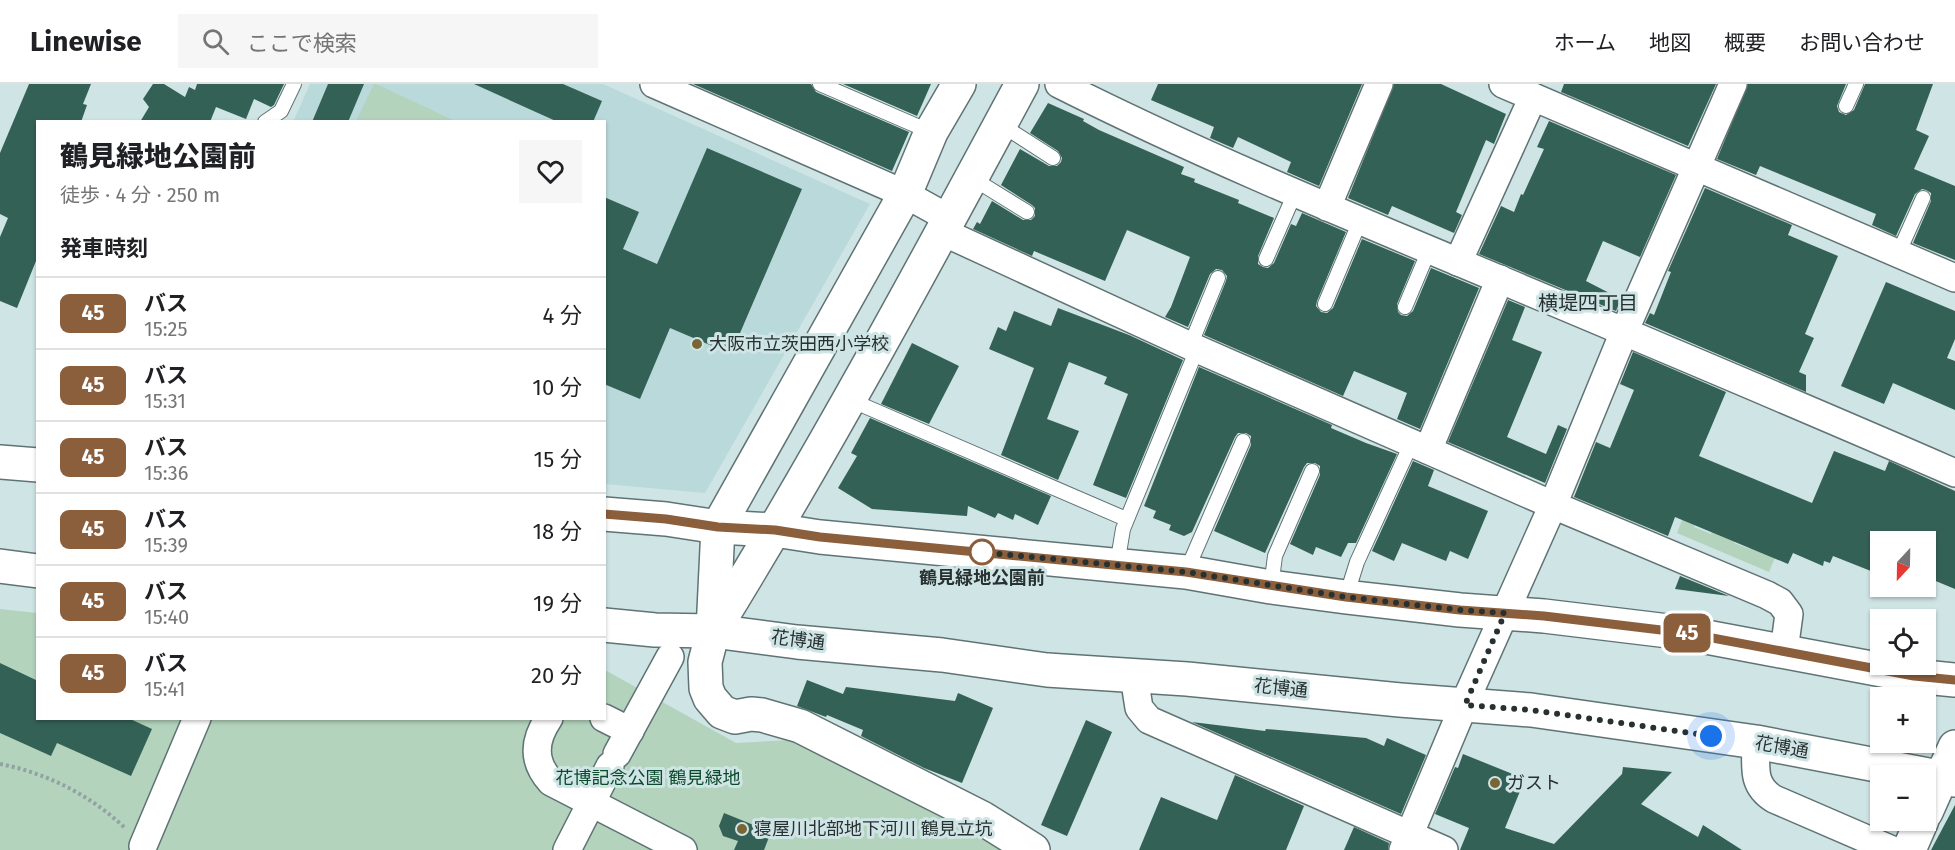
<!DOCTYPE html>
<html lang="ja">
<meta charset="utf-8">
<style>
:root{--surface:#fff;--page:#f6f6f6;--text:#202124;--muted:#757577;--line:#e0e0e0}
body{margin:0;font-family:"Fira Sans","Noto Sans JP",sans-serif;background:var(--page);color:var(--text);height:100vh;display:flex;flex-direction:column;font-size:22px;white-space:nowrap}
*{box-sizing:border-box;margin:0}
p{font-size:20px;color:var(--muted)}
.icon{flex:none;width:33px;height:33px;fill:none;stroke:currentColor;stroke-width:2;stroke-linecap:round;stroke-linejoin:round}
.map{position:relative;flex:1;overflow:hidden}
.sheet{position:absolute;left:36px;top:36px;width:570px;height:600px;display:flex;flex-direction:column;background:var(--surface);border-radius:0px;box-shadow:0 2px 4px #0004}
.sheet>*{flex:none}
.badge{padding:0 12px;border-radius:9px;font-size:21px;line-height:39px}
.needle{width:39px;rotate:202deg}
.fabs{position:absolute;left:1870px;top:447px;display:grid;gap:12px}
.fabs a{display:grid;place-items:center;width:66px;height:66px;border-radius:0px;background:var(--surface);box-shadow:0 2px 4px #0004;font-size:30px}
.you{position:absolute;width:30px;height:30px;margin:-15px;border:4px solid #fff;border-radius:50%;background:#1a73e8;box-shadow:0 0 0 9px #1a73e833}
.map>.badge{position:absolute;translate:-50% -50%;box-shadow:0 0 0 3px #fff}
h2{padding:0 24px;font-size:22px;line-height:54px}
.round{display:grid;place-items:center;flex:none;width:63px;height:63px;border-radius:0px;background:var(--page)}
.headline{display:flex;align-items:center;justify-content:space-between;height:102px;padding:0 24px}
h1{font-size:28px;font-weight:800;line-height:45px}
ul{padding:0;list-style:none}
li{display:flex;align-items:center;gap:18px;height:72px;padding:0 24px;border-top:2px solid var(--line)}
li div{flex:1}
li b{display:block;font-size:22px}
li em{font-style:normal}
li .badge{min-width:66px;font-weight:700;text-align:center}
header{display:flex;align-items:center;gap:36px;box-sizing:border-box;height:84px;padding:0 30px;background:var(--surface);border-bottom:2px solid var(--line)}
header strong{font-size:28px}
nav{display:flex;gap:33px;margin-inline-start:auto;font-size:21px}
.search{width:420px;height:54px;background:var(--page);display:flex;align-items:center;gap:15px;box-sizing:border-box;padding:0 21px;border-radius:0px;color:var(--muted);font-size:22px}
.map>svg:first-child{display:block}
.built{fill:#bad9da}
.green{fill:#b3d3bd}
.building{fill:#346156}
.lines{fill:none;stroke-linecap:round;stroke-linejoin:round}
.lane-casing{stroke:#607374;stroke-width:16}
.street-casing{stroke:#607374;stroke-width:30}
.secondary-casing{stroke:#607374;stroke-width:36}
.path{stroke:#92a2a3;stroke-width:4;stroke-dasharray:3 3;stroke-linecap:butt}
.lane{stroke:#fff;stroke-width:14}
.street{stroke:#fff;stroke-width:27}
.secondary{stroke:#fff;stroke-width:33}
.line-casing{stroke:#fff;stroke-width:14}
.line{stroke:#8b5e3c;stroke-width:9}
.walk{stroke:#283131;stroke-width:6;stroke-dasharray:0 10.8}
.poi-dot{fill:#796635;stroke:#cfe4e5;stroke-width:2}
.stop-dot{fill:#fff;stroke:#8b5e3c;stroke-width:3}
.labels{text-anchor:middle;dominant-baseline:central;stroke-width:6;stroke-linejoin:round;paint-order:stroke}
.poi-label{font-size:18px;fill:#283131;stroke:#cfe4e5;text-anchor:start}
.stop-label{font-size:18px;font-weight:bold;fill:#283131;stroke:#cfe4e5}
.street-label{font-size:18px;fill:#283131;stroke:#cfe4e5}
.park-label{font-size:18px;fill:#0b4b2a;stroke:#cfe4e5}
.neighbourhood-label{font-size:20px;fill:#283131;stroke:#cfe4e5}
</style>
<header>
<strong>Linewise</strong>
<div class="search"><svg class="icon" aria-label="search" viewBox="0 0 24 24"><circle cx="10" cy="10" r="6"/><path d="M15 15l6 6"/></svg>ここで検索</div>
<nav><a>ホーム</a><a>地図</a><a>概要</a><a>お問い合わせ</a></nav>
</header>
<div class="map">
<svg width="1955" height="766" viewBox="0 0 1955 766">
<rect width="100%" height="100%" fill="#cfe4e5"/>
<polygon class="built" points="310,0 603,0 870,120 705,409 605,400 604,38 293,38"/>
<g class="green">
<polygon points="374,0 376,0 455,37 356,37"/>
<polygon points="1684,431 1696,436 1694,443 1711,450 1714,443 1736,452 1734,459 1750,465 1753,459 1777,469 1769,488 1677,449"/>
<polygon points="0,525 37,529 38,634 604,634 605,586 736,659 789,656 1008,766 0,766"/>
</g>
<g class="building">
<polygon points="29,0 91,0 83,20 87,21 81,38 38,38 38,172 17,224 0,217 0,153 8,134 0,130 0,69"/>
<polygon points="153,0 164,0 185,13 189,3 195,6 197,0 284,0 274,21 271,23 254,15 246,35 216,23 210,38 140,38 149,23 143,15"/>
<polygon points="328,0 364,0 348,38 312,38"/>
<polygon points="474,0 563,0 602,17 593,38 558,38"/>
<polygon points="693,0 811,0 816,8 909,48 892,87"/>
<polygon points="843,0 931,0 917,32"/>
<polygon points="1158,0 1362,0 1319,102 1287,88 1291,78 1238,53 1233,64 1210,54 1214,43 1151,16"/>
<polygon points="1394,0 1441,0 1506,30 1494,60 1486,56 1456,128 1462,131 1454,149 1392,122 1388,131 1348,114"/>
<polygon points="1564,0 1716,0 1688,62 1561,8"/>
<polygon points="1748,0 1846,0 1837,22 1839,28 1846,31 1854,26 1865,0 1933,0 1916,46 1929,52 1914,85 1955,102 1955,176 1913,159 1931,117 1931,109 1926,106 1922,105 1915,110 1896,152 1872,141 1876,130 1760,82 1756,91 1717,75"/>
<polygon points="1048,19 1084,35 1083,37 1099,46 1184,83 1181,90 1195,95 1194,98 1239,116 1238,119 1274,134 1258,172 1258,180 1263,183 1268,184 1274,179 1291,140 1296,142 1302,129 1346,148 1317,217 1316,222 1321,228 1327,229 1333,224 1362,155 1415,177 1397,220 1398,228 1401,231 1407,232 1413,227 1431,184 1479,204 1420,345 1397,335 1407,309 1354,287 1343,312 1204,251 1226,197 1227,192 1222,186 1216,185 1210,190 1188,243 1165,233 1171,223 1190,173 1127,146 1105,197 1034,167 1032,172 973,145 977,138 980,140 992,117 1023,136 1031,136 1035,132 1035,124 1032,121 1001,101 1020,65 1049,82 1057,82 1061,78 1062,74 1058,67 1030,49"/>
<polygon points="1549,37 1676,91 1640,173 1603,157 1586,197 1621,215 1616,227 1479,170 1501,122 1514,128 1521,110 1523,111 1544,65 1537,63"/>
<polygon points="707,64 802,105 731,270 670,244 640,315 604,300 604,113 639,128 623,165 657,180"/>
<polygon points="1705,104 1792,141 1788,151 1838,172 1805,250 1814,254 1799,288 1806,291 1806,308 1645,239 1650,229 1654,231 1671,188 1668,187"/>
<polygon points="1886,198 1955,227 1955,255 1947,274 1955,277 1955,326 1893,299 1884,320 1841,302"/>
<polygon points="1508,216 1525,223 1512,256 1542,268 1507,353 1546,370 1558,341 1567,345 1545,399 1448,358"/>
<polygon points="1058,224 1129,251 1183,276 1126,414 1093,401 1128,310 1104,300 1107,293 1069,278 1047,335 1079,347 1058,396 1001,371 1034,284 989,265 998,243 1006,247 1014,227 1051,242"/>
<polygon points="912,259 959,282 929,340 881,320"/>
<polygon points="1633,268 1726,308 1699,372 1812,419 1834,367 1885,387 1889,377 1955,407 1955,505 1926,493 1926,458 1881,458 1881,491 1833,472 1830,479 1824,477 1823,482 1793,469 1788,480 1675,433 1668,452 1574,413 1596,358 1610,364 1634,306 1620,300"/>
<polygon points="1199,283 1332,341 1331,344 1366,359 1397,370 1356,459 1348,459 1341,473 1316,463 1313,471 1290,460 1320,391 1320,382 1315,379 1307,379 1304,383 1265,469 1214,447 1251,361 1251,352 1246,349 1238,349 1235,353 1192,448 1184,452 1169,446 1171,441 1153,434 1156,427 1144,422"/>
<polygon points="870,334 1051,412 1038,441 1015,430 1013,436 998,429 995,434 968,422 967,432 872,425 838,404 857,372 851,369"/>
<polygon points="1413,377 1434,386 1428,402 1488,427 1468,475 1450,467 1446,477 1402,459 1394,477 1372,467"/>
<polygon points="1680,492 1729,512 1675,505"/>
<polygon points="0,579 38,597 38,634 128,634 152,645 131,692 57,659 51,672 0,649"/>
<polygon points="807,596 843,610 846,603 955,617 958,609 993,624 962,699 924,684 861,652 863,646 827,631 826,633 797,622"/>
<polygon points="1086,636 1112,648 1067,752 1041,741"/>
<polygon points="1192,638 1265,647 1266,645 1366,654 1384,662 1387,654 1426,671 1401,730"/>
<polygon points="1463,670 1525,695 1505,744 1554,760 1622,690 1623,683 1672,688 1641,720 1698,753 1703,741 1742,766 1460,766 1469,744 1435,730 1455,683 1458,684"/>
<polygon points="1235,691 1304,722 1286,766 1139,766 1161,713 1217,736"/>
<polygon points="1955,721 1955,766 1931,766"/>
<polygon points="724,729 771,748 764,766 734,766 738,757 723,752 719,742"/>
<polygon points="1354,743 1389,759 1388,766 1344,766"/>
</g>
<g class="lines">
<g class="lane-casing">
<g id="lane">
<polyline points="820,0 931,48"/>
<polyline points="1846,22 1856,0"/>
<polyline points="265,38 281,27 294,0"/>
<polyline points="1000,40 1053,74"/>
<polyline points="972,94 1027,128"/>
<polyline points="1898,170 1923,114"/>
<polyline points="1266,175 1295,109"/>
<polyline points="1325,220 1360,137"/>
<polyline points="1405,223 1429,166"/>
<polyline points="1190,262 1218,194"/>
<polyline points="848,315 1126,435"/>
<polyline points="1117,481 1123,445 1197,265"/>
<polyline points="1186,488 1243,357"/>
<polyline points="1271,503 1275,472 1312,387"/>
<polyline points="1346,513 1357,478 1412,358"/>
</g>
</g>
<g class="street-casing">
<g id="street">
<polyline points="654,0 905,110 950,135"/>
<path d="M1059,0C1202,72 1351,133 1499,195C1651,259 1804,323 1955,389"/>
<polyline points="1503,0 1955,194"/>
<polyline points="1327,123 1379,0"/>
<polyline points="943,148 1197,265 1553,421 1767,511 1780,518 1789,530 1784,567"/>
<polyline points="1458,178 1533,13"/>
<polyline points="1428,366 1500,195"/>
<polyline points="1134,592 1139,624 1149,636 1444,766"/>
<path d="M549,634C534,656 532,677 551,698L683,766"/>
<polyline points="604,634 630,647"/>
<path d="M1756,658C1756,682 1751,701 1774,715L1892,766"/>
<polyline points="617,670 670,573"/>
<polyline points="143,762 197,634"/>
<polyline points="567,766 610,682"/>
<polyline points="1403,766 1469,609 1553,421 1624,248 1733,0"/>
</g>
</g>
<g class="secondary-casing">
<g id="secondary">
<polyline points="959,0 931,48 905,110 718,443 713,547 705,578 706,604 710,614 722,628 735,633 751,630 762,631 800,642 982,734 1033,766"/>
<polyline points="0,378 38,381"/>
<polyline points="604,430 666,435 718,443 775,446 820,453 1186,488 1271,503 1346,513 1460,526 1544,532 1685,549 1914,592 1955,596"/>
<polyline points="0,482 38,487"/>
<polyline points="604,541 655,546 713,547 797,558 942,571 1047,586 1187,595 1400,616 1531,626 1756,658 1955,696"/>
<path d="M715,544C824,367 923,184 1022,0"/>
<polyline points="1926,728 1955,663"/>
<polyline points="1909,766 1922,736"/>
</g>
</g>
<path class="path" d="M0,680C47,689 90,711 125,744"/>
<use href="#lane" class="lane"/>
<use href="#street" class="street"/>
<use href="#secondary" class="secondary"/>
</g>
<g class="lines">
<g class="line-casing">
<polyline id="line" points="604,430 666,435 718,443 775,446 820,453 1186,488 1346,513 1460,526 1544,532 1686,549 1914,592 1955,596"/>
</g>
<use href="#line" class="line"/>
<polyline class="walk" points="982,468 980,468 1186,488 1346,513 1460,526 1505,529 1465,621 1531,626 1711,652"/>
</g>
<g class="poi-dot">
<circle cx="697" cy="260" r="6"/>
<circle cx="1495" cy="699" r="6"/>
<circle cx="742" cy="745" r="6"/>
</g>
<circle class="stop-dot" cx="982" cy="468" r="12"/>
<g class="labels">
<g class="poi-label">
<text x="709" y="260">大阪市立茨田西小学校</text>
<text x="1507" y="699">ガスト</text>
<text x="754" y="745">寝屋川北部地下河川 鶴見立坑</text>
</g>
<g class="stop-label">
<text x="982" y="494">鶴見緑地公園前</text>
</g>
<g class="street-label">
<text transform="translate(798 556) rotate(7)">花博通</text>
<text transform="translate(1281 604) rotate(6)">花博通</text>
<text transform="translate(1782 663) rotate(10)">花博通</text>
</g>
<g class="park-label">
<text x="648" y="694">花博記念公園 鶴見緑地</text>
</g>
<g class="neighbourhood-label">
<text x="1588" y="219">横堤四丁目</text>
</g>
</g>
</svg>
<div class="fabs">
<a><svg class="needle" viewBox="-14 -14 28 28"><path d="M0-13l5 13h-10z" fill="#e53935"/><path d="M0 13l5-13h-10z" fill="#757577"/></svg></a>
<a><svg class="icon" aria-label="locate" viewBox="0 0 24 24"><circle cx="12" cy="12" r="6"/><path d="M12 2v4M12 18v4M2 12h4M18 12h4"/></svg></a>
<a>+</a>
<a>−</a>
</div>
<div class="you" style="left:1711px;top:652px"></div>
<b class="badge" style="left:1687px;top:549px;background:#8b5e3c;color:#fff">45</b>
<section class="sheet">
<div class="headline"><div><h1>鶴見緑地公園前</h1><p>徒歩 · 4 分 · 250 m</p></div><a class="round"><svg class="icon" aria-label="heart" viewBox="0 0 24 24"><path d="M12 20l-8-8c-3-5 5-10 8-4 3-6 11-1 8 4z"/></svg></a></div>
<h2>発車時刻</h2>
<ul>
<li><span class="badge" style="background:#8b5e3c;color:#fff">45</span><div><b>バス</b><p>15:25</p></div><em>4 分</em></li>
<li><span class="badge" style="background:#8b5e3c;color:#fff">45</span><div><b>バス</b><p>15:31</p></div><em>10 分</em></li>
<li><span class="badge" style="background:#8b5e3c;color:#fff">45</span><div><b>バス</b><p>15:36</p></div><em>15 分</em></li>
<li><span class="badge" style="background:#8b5e3c;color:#fff">45</span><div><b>バス</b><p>15:39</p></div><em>18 分</em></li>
<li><span class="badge" style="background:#8b5e3c;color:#fff">45</span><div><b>バス</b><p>15:40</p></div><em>19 分</em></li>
<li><span class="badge" style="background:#8b5e3c;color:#fff">45</span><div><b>バス</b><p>15:41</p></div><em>20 分</em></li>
</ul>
</section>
</div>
